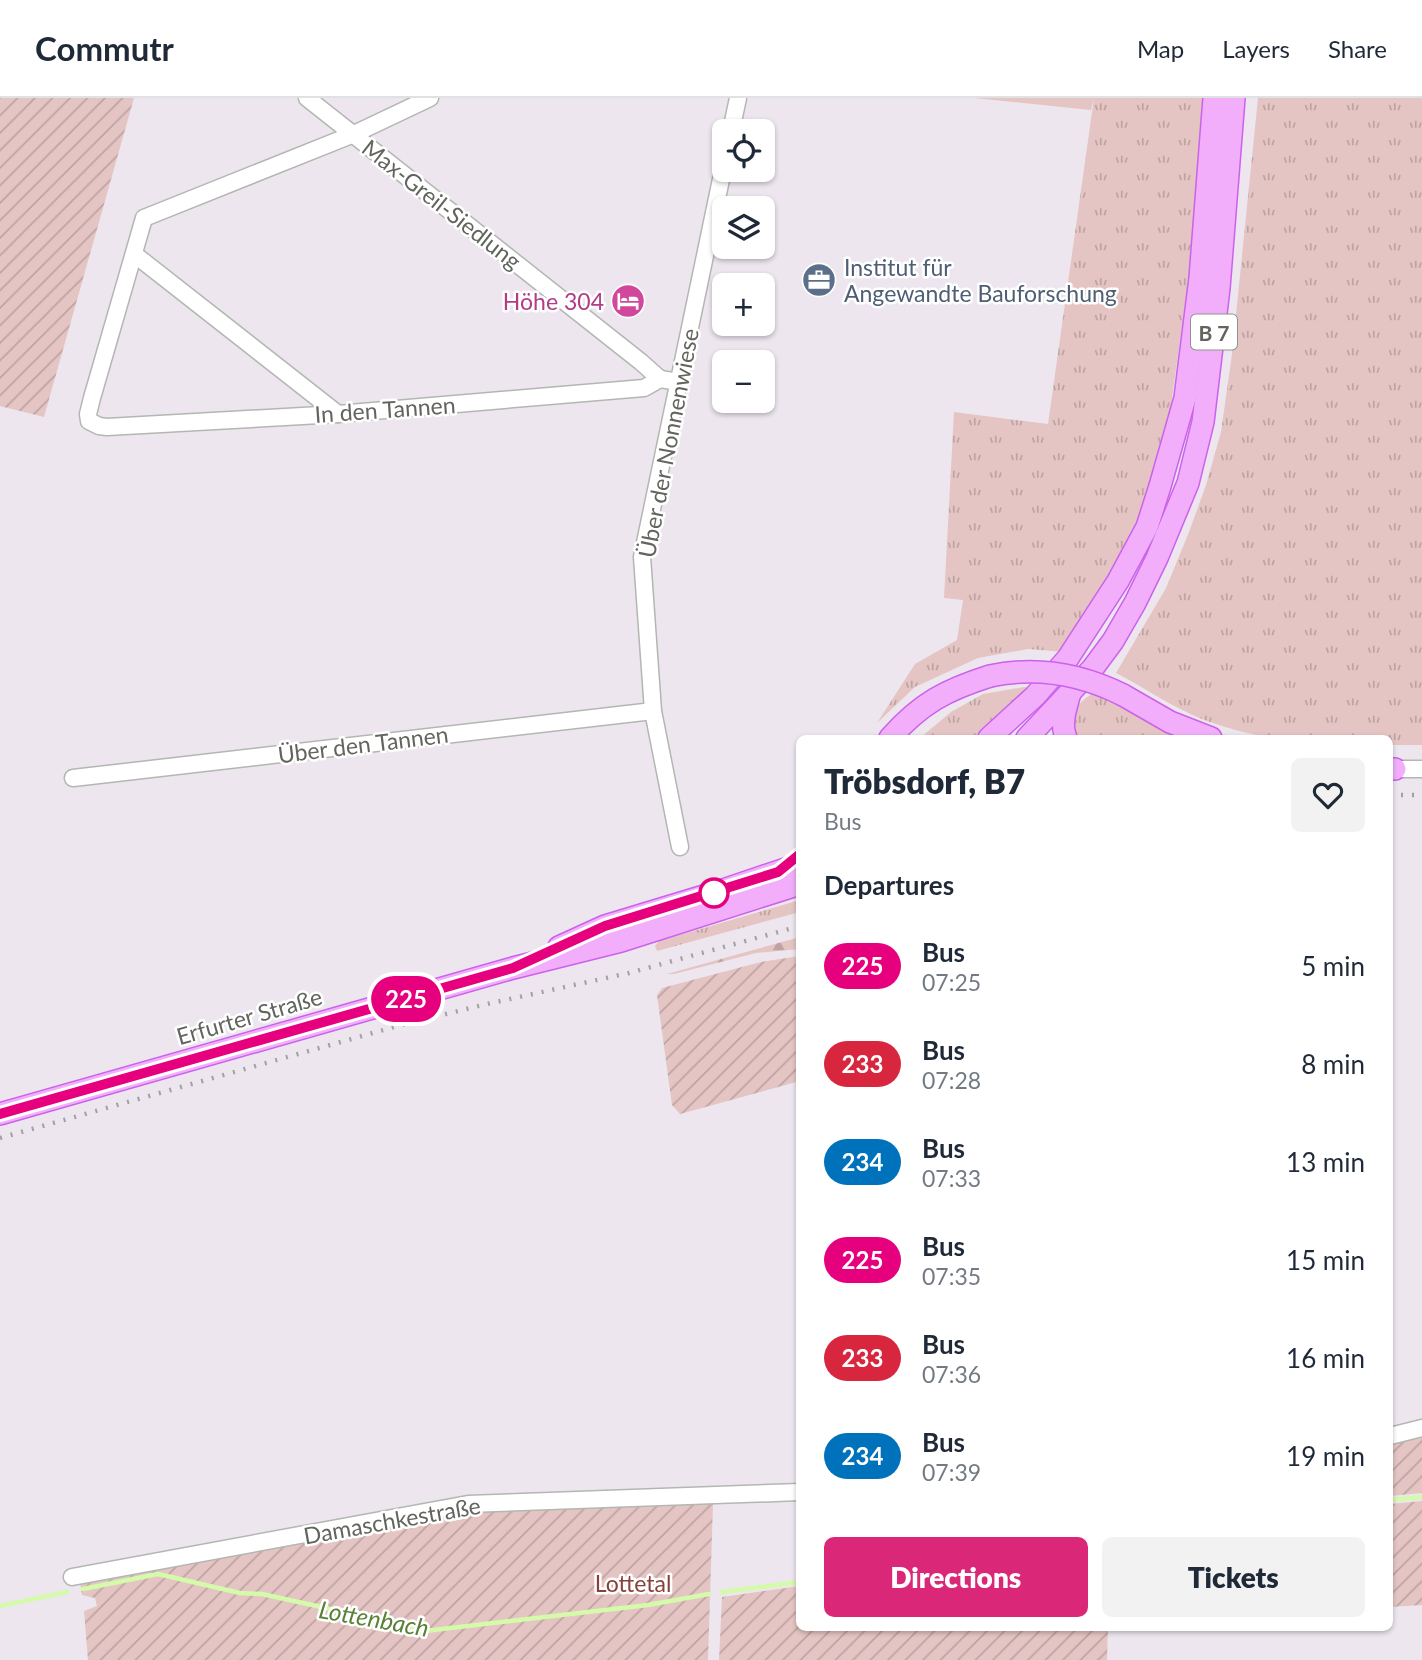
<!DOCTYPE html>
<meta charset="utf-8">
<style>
:root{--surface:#fff;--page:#f2f2f3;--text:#1f2937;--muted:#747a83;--line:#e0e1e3;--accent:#db2777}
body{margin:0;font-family:Lato,sans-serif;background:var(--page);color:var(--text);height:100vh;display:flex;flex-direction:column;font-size:26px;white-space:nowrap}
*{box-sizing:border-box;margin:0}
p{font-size:23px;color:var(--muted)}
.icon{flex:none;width:38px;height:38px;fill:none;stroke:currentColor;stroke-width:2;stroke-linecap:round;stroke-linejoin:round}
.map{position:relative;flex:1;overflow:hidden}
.sheet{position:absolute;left:796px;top:637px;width:597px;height:896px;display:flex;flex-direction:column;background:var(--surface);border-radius:10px;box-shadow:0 2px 5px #0004}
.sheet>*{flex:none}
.badge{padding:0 14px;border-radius:23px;font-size:24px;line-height:46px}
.controls{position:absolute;left:712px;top:21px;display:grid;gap:14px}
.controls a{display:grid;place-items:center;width:63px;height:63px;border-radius:10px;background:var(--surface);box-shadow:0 2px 5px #0004;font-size:35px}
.map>.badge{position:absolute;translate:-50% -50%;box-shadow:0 0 0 4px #fff}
h2{padding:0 28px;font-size:26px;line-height:63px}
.round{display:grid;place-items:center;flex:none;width:74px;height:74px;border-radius:10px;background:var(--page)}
.overview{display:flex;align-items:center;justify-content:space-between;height:119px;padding:0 28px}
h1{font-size:33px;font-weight:800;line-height:52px}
.button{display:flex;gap:14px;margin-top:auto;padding:14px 28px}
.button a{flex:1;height:80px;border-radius:10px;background:var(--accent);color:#fff;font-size:28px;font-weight:800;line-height:80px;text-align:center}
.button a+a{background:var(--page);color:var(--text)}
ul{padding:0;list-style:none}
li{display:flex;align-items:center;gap:21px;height:98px;padding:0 28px}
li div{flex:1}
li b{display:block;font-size:26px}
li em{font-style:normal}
li .badge{min-width:77px;font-weight:700;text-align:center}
header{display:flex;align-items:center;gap:42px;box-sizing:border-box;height:98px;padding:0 35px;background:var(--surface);border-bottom:2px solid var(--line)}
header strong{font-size:33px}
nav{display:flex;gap:38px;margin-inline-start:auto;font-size:24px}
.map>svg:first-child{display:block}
.grass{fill:url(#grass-tufts)}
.forest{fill:url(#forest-firs)}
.garden{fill:url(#garden-furrows)}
.pitch{fill:#e5c5c3}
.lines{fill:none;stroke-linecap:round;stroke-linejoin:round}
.stream{stroke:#d4fbaa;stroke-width:4.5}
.minor-casing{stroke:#b3b7b1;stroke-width:19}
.major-casing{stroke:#cb62eb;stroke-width:24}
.minor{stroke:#fff;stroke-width:16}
.major{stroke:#f2aefb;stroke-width:21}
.rail{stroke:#a0a29f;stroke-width:4.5;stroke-dasharray:2 9;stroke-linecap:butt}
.major-bridge-casing{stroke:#cb62eb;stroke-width:24;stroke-linecap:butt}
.major-bridge{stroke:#f2aefb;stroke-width:21}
.line-casing{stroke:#fff;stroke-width:16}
.line{stroke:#e6007e;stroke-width:10}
.stop-dot{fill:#fff;stroke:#e6007e;stroke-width:3.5}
.labels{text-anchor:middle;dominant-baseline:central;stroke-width:5;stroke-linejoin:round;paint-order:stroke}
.shield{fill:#fff;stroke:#90938e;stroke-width:2}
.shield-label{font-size:21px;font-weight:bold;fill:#61655d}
.street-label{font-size:23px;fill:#61655d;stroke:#fff}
.service-label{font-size:23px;fill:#4e5e75;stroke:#fff;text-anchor:start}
.hotel-label{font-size:23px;fill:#b23c85;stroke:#fff;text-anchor:end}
.park-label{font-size:23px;fill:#87413a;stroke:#fff}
.water-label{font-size:24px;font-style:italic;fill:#588137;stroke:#fff}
</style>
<header>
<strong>Commutr</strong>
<nav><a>Map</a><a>Layers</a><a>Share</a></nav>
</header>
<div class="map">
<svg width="1422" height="1562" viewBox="0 0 1422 1562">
<defs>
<pattern id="grass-tufts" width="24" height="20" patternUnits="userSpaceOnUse" patternTransform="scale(1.75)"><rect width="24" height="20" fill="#e5c5c3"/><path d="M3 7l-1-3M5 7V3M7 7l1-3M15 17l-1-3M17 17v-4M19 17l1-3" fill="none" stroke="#bda4a2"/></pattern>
<pattern id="forest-firs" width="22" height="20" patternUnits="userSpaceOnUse" patternTransform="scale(1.75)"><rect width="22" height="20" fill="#e5c5c3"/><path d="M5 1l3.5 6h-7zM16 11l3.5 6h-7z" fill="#bda4a2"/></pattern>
<pattern id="garden-furrows" width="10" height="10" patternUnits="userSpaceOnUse" patternTransform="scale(1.75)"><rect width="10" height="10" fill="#e5c5c3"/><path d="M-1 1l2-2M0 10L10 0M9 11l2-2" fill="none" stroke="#bda4a2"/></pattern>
</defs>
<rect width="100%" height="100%" fill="#ede6ef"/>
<g class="grass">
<polygon points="1094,0 1208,0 1189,177 1170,315 1135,433 1065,554 1028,551 978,560 915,589 877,625 915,566 957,542 963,502 944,500 954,314 1048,326"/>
<path d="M1258,0H1422V647H1390V640C1354,640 1317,643 1281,640C1257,639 1225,630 1202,621C1172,609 1145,590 1116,575L1166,490L1189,434L1206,387L1221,334L1232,256Z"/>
<polygon points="1030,588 976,640 920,640 951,614 983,596"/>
<path d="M1096,594L1191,640H1077C1065,623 1078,601 1096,594Z"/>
<polygon points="800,802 800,814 657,853 655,848 659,843"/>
</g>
<polygon class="forest" points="800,839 800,851 756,855 674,876 667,876"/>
<g class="garden">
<polygon points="0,0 134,0 44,319 0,308"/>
<polygon points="800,858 800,983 680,1016 672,1007 657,897 662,890 761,864"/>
<polygon points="1422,1338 1422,1395 1390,1398 1390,1347"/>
<polygon points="1422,1403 1422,1507 1390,1509 1390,1406"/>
<polygon points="713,1405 708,1562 88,1562 84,1513 97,1508 95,1500 82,1497 80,1484 468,1414"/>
<polygon points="800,1488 800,1530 1108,1530 1107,1562 719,1562 722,1499"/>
</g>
<polygon class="pitch" points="974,0 1094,0 1091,12"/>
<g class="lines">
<g class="stream">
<polyline points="1390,1402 1422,1399"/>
<polyline points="83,1491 158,1476 240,1495 262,1496 344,1514 425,1533 648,1507 709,1496"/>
<polyline points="722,1494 800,1484"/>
<polyline points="0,1508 67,1494"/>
</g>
<g class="minor-casing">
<g id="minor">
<polyline points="307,0 641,264 660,281"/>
<polyline points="430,0 354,36 144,120 92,300 88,316 89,323 99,328 107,329 338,316 644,290 660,281 679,284"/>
<polyline points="731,33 738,0"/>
<polyline points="134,156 338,316"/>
<polyline points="1395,671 1422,671"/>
<polyline points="73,680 653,613"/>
<polyline points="680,749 653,613 642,459 724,67"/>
<polyline points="1390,1338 1422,1330"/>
<polyline points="72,1479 468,1406 800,1394"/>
</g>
</g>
<g class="major-casing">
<g id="major">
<polyline points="1123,597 1170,624 1211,640"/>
<path d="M890,640C921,605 946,592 990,578"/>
<polyline points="989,640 1035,598 1068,560 1118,483 1147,429 1160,388 1185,300 1200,180 1214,0"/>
<polyline points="1027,640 1093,570 1113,543 1135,505 1157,460 1188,385 1203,324 1219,190 1234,0"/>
<path d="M1066,640C1060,625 1066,610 1070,595"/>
<polyline points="1390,671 1395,671"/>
<polyline points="559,849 605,828 717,794 800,766"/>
<polyline points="0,1016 513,870 621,843 800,786"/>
</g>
</g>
<use href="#minor" class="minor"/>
<use href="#major" class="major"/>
<g class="rail">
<polyline points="1390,697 1422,697"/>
<polyline points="0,1040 401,927 487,906 629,875 800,828"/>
</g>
<g class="major-bridge-casing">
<path id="major-bridge" d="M990,578C1037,568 1081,576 1123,597"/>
</g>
<use href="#major-bridge" class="major-bridge"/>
</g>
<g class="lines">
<g class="line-casing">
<polyline id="line" points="0,1016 513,870 605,828 778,774 800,756"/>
</g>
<use href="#line" class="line"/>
</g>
<defs>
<g id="office-disc" transform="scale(1.75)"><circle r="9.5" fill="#5c6f8a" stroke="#fff"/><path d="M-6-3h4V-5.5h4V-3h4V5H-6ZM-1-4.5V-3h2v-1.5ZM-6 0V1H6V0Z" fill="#fff"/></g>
<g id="hotel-disc" transform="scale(1.75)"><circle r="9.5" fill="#d1479c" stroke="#fff"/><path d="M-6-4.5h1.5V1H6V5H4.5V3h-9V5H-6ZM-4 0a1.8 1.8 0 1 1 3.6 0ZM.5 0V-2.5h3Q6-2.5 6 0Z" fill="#fff"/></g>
</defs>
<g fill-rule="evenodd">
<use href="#office-disc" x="819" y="182"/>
<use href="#hotel-disc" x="628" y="203"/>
</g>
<circle class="stop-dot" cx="714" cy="795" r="14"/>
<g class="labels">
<rect class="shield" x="1191" y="216.5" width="46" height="35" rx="5"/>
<g class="shield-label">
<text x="1214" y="234">B 7</text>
</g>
<g class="street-label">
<text transform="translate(442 106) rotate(38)">Max-Greil-Siedlung</text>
<text transform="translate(385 311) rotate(-4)">In den Tannen</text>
<text transform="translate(668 345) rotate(-79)">Über der Nonnenwiese</text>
<text transform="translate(363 646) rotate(-7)">Über den Tannen</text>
<text transform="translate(249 918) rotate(-16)">Erfurter Straße</text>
<text transform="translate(392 1422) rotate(-10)">Damaschkestraße</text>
</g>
<g class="service-label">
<text x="844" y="169">Institut für<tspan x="844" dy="26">Angewandte Bauforschung</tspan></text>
</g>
<g class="hotel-label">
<text x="604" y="203">Höhe 304</text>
</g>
<g class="park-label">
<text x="633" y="1485">Lottetal</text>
</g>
<g class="water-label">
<text transform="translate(374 1520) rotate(10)">Lottenbach</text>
</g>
</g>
</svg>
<div class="controls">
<a><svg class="icon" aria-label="locate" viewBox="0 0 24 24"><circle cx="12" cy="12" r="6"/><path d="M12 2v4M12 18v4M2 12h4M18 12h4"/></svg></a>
<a><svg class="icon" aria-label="layers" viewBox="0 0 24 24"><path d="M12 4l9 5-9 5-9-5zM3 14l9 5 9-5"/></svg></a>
<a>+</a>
<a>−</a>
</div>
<b class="badge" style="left:406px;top:901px;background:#e6007e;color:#fff">225</b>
<section class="sheet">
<div class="overview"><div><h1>Tröbsdorf, B7</h1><p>Bus</p></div><a class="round"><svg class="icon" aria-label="heart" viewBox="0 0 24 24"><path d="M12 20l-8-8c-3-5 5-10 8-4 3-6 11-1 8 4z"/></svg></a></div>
<h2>Departures</h2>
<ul>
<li><span class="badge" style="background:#e6007e;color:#fff">225</span><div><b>Bus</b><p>07:25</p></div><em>5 min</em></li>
<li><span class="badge" style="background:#d7263d;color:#fff">233</span><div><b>Bus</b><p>07:28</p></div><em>8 min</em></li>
<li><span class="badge" style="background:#0072bc;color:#fff">234</span><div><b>Bus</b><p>07:33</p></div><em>13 min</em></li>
<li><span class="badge" style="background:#e6007e;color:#fff">225</span><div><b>Bus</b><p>07:35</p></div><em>15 min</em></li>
<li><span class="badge" style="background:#d7263d;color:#fff">233</span><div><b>Bus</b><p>07:36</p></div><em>16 min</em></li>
<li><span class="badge" style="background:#0072bc;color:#fff">234</span><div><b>Bus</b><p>07:39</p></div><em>19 min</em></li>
</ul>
<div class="button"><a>Directions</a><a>Tickets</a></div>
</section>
</div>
